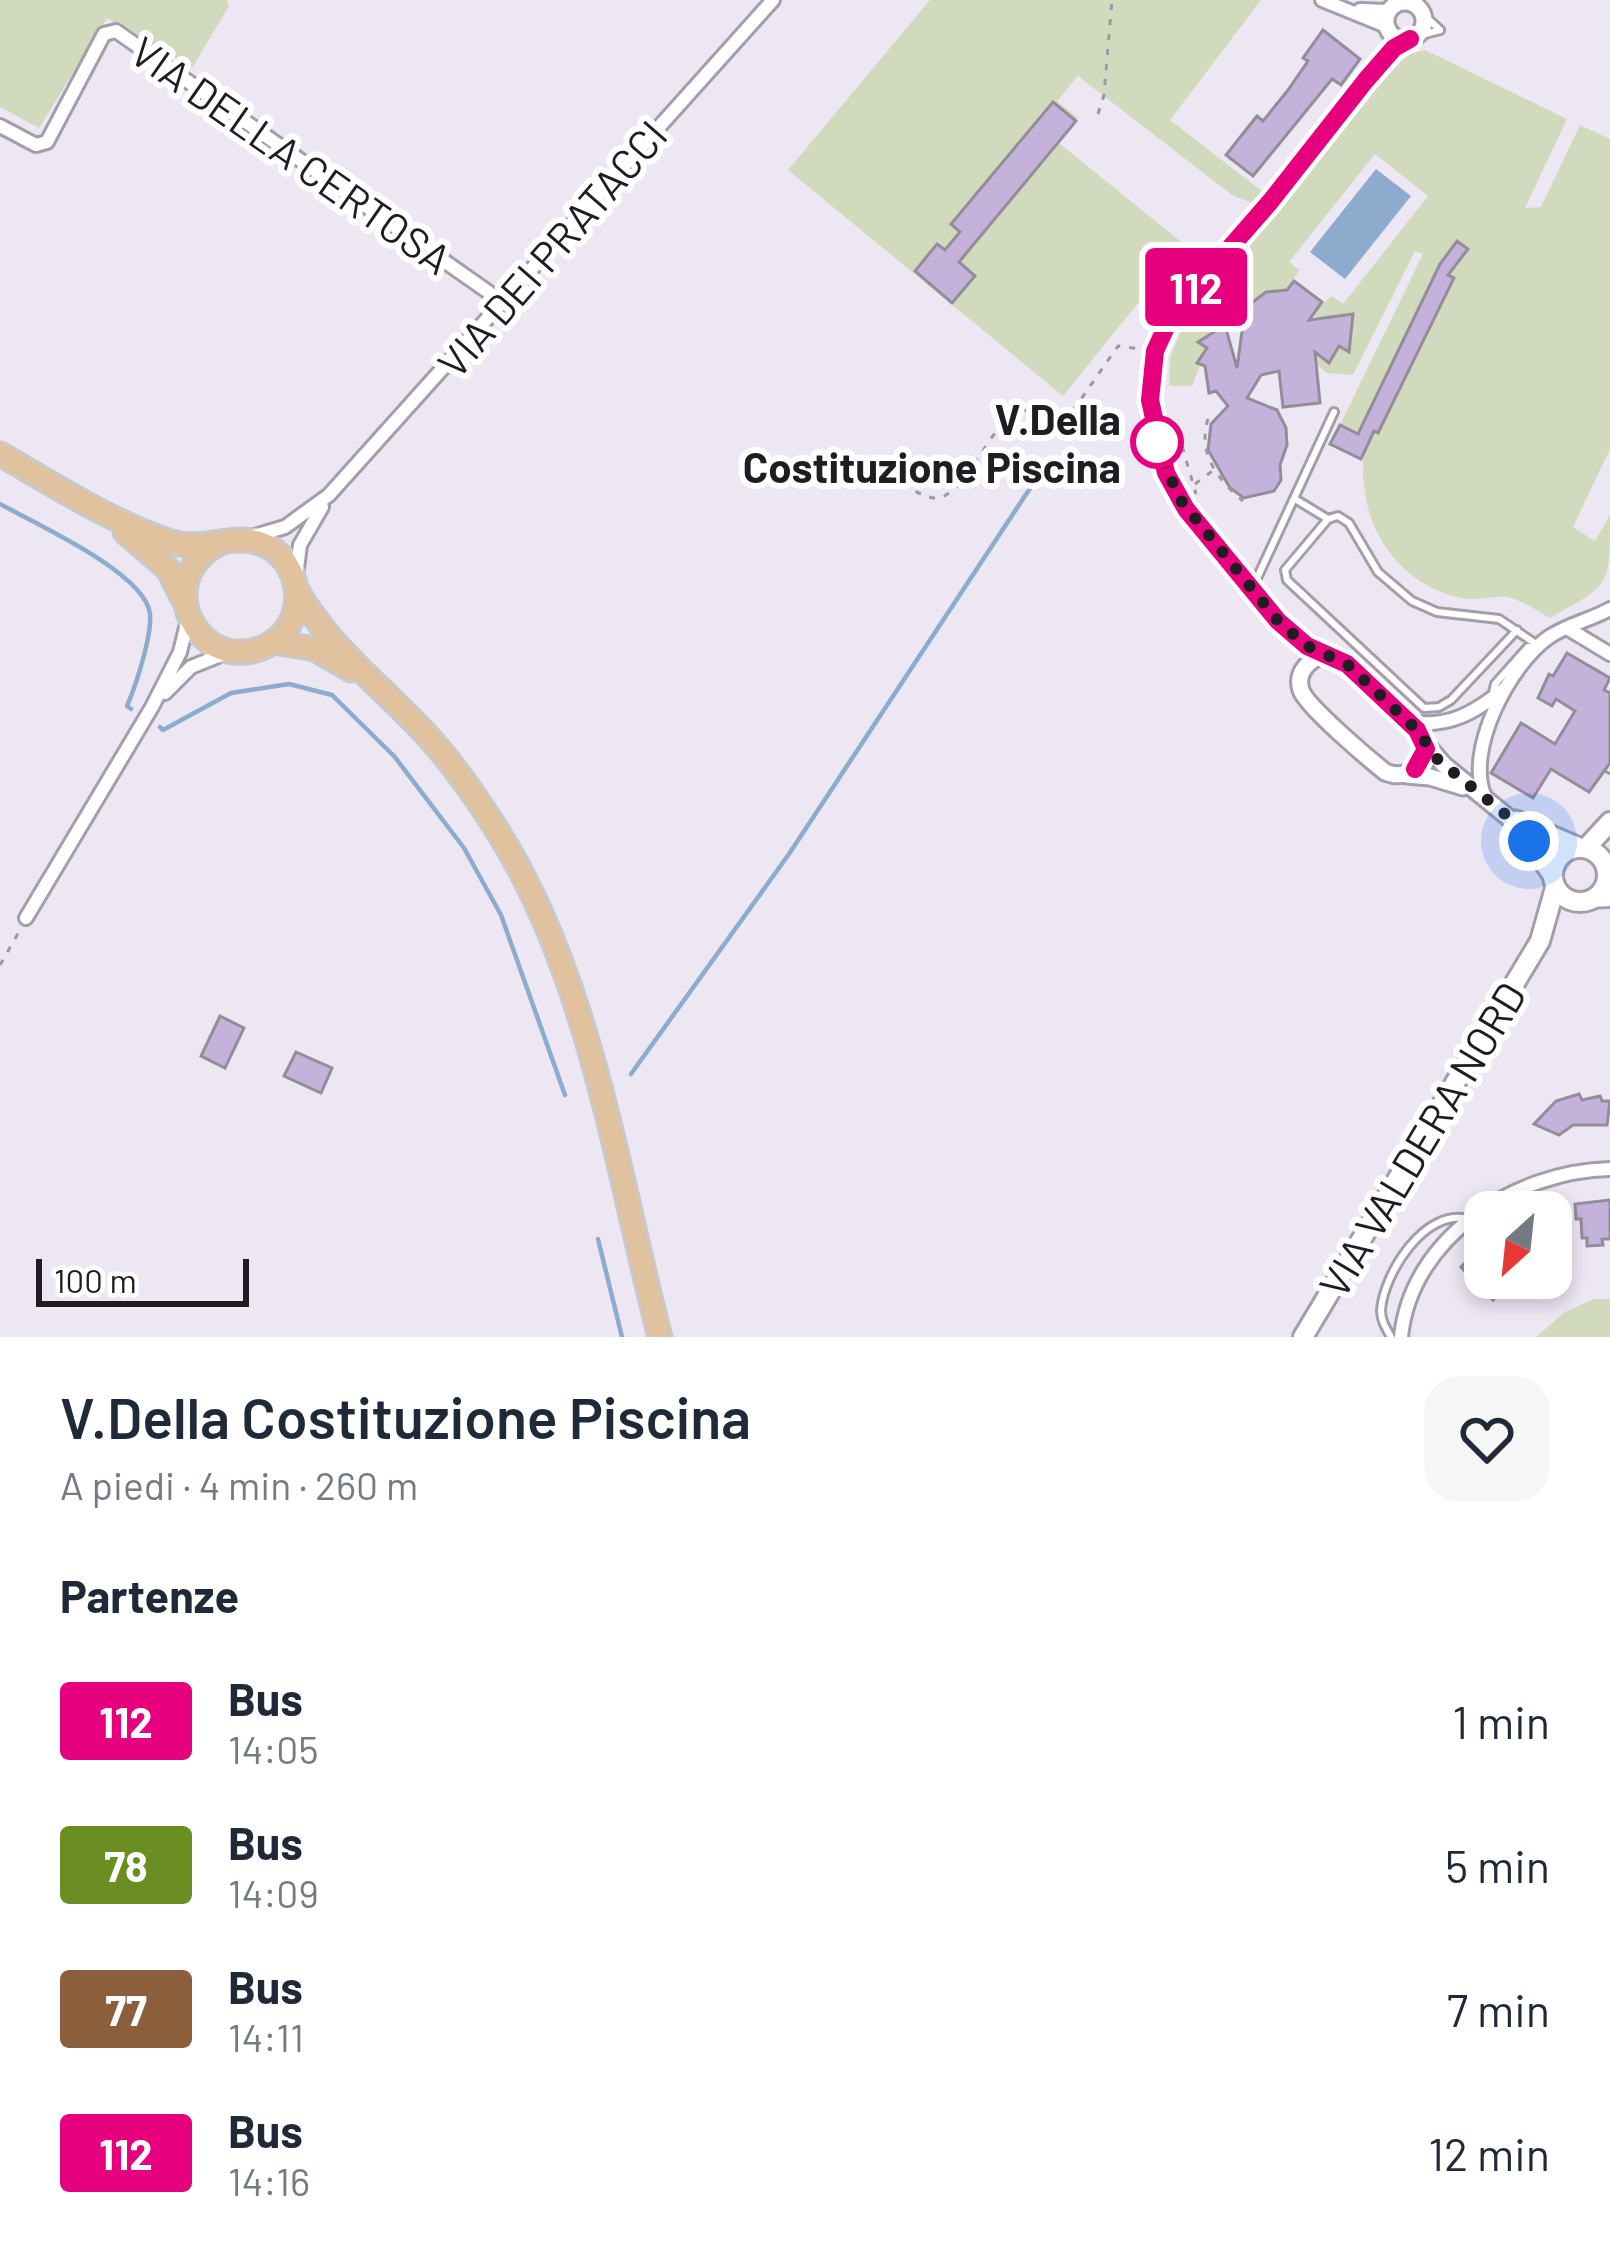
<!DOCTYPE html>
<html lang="it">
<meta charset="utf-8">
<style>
:root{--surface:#fff;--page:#f6f6f7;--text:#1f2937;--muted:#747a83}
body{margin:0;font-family:Barlow,sans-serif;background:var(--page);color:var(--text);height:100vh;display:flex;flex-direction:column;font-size:45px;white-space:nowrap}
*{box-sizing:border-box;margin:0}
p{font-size:39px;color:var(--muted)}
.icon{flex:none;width:66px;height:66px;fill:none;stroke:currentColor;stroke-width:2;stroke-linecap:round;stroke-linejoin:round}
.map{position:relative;height:1337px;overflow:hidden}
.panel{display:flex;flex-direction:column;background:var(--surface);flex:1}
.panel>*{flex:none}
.badge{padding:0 24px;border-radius:9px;font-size:42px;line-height:78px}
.needle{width:78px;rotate:207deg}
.fabs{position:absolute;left:1464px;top:1191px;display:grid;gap:24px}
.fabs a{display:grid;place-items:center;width:108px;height:108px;border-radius:24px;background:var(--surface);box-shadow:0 6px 18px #0003;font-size:60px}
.scale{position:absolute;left:36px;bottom:30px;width:213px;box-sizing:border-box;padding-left:12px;border:6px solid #1f1d22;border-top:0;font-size:33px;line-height:42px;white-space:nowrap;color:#1f1d22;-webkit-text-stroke:9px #fff;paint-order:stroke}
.you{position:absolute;width:60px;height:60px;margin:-30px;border:9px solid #fff;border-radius:50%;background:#1a73e8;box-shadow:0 0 0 18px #1a73e833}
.map>.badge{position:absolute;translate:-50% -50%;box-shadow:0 0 0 6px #fff}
h2{padding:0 60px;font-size:45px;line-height:108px}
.round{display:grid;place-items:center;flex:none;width:126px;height:126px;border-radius:36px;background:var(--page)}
.summary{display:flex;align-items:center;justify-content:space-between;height:204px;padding:0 60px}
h1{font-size:57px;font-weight:600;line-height:90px}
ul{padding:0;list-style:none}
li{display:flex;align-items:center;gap:36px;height:144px;padding:0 60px}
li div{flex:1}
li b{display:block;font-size:45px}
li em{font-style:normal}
li .badge{min-width:132px;font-weight:700;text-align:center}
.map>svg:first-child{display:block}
.green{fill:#d1dabc}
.water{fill:#8dabcc}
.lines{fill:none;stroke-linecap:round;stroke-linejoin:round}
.stream{stroke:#8dabcc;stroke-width:4.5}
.building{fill:#c5b2da;stroke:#938d99;stroke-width:3}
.service-casing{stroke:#a49eab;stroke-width:12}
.minor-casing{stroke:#a49eab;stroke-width:18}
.tertiary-casing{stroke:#a49eab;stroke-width:21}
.secondary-casing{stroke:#a49eab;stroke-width:24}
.primary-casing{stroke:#c9c9ca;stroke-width:27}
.path{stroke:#9c98a2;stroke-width:3;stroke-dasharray:6 9;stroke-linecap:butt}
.service{stroke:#fff;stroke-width:6}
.minor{stroke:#fff;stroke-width:12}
.tertiary{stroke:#fff;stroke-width:15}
.secondary{stroke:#fff;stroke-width:18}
.primary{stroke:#e0c29e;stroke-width:21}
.line-casing{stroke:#fff;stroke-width:27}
.line{stroke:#e6007e;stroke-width:18}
.walk{stroke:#1f1d22;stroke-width:12;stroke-dasharray:0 21.6}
.stop-dot{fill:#fff;stroke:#e6007e;stroke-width:6}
.labels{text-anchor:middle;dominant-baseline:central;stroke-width:12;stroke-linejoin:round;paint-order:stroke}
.street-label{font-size:42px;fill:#1f1d22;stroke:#fff}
.stop-label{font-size:42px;font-weight:bold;fill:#1f1d22;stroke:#fff;text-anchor:end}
</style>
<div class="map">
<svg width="1610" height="1337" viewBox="0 0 1610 1337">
<rect width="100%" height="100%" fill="#ede7f4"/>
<g class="green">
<polygon points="0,0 227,0 229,6 192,68 107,18 39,128 0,107"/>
<polygon points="930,0 1261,0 1170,120 1263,192 1252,203 1232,195 1078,76 1057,101 1078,118 1059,143 1185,245 1063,396 788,170"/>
<path d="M1425,50L1567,119L1525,208L1541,207L1580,125L1610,139V449L1573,527L1595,541L1610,515C1610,589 1610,584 1550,618C1537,611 1521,600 1508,597C1496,595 1482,600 1470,599C1419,594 1378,553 1367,504C1363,480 1359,462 1369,440L1340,425L1423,254L1415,251L1353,375L1327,373L1309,359L1315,352L1329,363L1339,346L1349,351L1353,315L1316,319L1314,312L1332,296L1343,304L1428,196L1375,154L1289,262L1299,270L1287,290L1262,295L1244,317L1216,329L1199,341L1207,348L1192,386H1169L1170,358L1183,325L1393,69L1408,55Z"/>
<polygon points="1594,1299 1610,1299 1610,1337 1536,1337 1565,1312"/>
</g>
<polygon class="water" points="1376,169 1411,196 1345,279 1310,252"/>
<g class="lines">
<g class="stream">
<path d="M0,504C34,523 146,573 150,614C152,636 136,685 127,706L131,709"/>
<polyline points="160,727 163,730 231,693 289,684 332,695 394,756 464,848 501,915 565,1095"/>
<polyline points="631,1074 789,854 1044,467"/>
<polyline points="598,1239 622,1337"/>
</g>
</g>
<g class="building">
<polygon points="1323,30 1360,59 1341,85 1332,79 1253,176 1226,155 1257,116 1263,121 1288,90 1308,61 1303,58"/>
<polygon points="1053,102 1076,121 959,262 975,276 952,303 915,271 937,244 945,250 960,232 951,224"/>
<polygon points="1457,241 1468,249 1448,275 1454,278 1378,433 1374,431 1361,459 1330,444 1340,425 1358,434 1440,264"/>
<polygon points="1294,281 1322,302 1309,320 1353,314 1349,352 1339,346 1329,363 1315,352 1320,403 1283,407 1279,371 1261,375 1247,398 1277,410 1286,428 1287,445 1280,465 1281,480 1274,491 1244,498 1230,488 1208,450 1211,424 1228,406 1216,391 1209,393 1205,366 1197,363 1207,348 1198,342 1225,325 1237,368 1244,317 1249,305 1266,292 1287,290"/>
<polygon points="1567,653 1610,678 1604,690 1610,693 1610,763 1589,792 1551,769 1533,798 1491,773 1521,723 1555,744 1575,711 1556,699 1552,706 1538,698 1549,674 1553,676"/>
<polygon points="220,1016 244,1028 225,1068 201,1056"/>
<polygon points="296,1052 332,1068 321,1093 284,1076"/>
<polygon points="1579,1094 1582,1100 1600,1096 1602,1101 1610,1101 1607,1125 1573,1125 1559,1135 1534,1124 1556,1101"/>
<polygon points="1610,1200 1610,1239 1602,1239 1603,1245 1587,1246 1587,1238 1582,1238 1581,1219 1576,1219 1575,1204"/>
<polygon points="1485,1243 1485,1278 1514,1278 1493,1300 1461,1267"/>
</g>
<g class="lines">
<g class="service-casing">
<g id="service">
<polyline points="1421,12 1440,30"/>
<polyline points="1414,37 1440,30"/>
<polyline points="1295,499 1328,519"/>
<polyline points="1252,589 1334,412"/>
<polyline points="1517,630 1451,700 1439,707 1424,708 1287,580 1285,570 1328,519 1338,516 1349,523 1378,572 1412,601 1437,612 1499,619 1536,644"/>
<polyline points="1492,697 1495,684 1528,647 1535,646"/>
<path d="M1391,1337C1386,1328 1381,1321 1381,1310C1384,1273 1425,1208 1468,1219"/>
</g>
</g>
<g class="minor-casing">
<g id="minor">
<polyline points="1322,0 1386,26"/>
<polyline points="1360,10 1389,11"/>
<polyline points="0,126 36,145 47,142 104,34 116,31 504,303"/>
<polyline points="251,537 285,527 329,495 773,0"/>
<polyline points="296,576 300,545 322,507"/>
<polyline points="1567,628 1610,654"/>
<polyline points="165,693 191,667 226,653"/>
<path d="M1409,722C1449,728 1474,713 1504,689"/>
<path d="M1485,797C1464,751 1510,664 1549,637C1568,624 1591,620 1610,609"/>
<polyline points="1606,870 1610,872"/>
<polyline points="1588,901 1610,900"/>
<polyline points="26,918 152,707 180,652 188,620"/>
<path d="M1401,1337C1411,1237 1516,1171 1610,1169"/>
</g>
</g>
<g class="tertiary-casing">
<g id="tertiary">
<circle cx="1405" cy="21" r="19"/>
<path d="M1325,654C1280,637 1252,588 1223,552C1207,534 1190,516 1177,496C1145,444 1137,365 1172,313C1207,264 1254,223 1291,175C1321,138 1370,60 1410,39"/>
<path d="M1325,654L1341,658L1417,730L1426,749C1421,770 1405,780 1385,772C1369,759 1306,706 1301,690C1295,672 1310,659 1325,654Z"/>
<polyline points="1425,743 1444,765 1515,823 1552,877"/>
<polyline points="1406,775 1430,777 1463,787"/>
<polyline points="1516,819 1584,848"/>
</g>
</g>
<g class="secondary-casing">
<g id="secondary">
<circle cx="1580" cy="875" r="27"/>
<polyline points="1586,848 1610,822"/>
<polyline points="1303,1337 1540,941 1555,888"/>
</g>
</g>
<g class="primary-casing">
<g id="primary">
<path d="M0,454C54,485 111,522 171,542C204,553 238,529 269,547C305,568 307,625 268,645C201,680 147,580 220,543"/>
<polyline points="125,532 168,569 182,597"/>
<path d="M297,590C328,646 381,686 424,732C451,761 474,794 495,827C589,973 617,1171 660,1337"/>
<polyline points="274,642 315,649 351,670"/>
</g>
</g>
<g class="path">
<polyline points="1098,114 1104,95 1112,0"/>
<path d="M1208,419C1197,453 1218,480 1243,501"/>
<polyline points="1178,432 1196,494"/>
<path d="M889,477C902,483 920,496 934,498C962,502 992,421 1020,408L1058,424L1065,422L1118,346L1141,349"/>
<polyline points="1195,484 1215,469"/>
<polyline points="1605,771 1610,774"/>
<polyline points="0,965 20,930"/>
</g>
<use href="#service" class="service"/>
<use href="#minor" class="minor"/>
<use href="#tertiary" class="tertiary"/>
<use href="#secondary" class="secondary"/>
<use href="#primary" class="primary"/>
</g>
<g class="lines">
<g class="line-casing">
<polyline id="line" points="1410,39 1394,48 1366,80 1270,202 1172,314 1155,351 1150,400 1166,473 1186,509 1278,621 1307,646 1347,664 1417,730 1426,749 1415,769"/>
</g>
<use href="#line" class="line"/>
<polyline class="walk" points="1157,442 1178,497 1278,621 1307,646 1347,664 1417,730 1438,760 1503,812 1529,841"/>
</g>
<circle class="stop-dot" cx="1157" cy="442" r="24"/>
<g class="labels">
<g class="street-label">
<text transform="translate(292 154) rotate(35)">VIA DELLA CERTOSA</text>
<text transform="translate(551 248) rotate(-49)">VIA DEI PRATACCI</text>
<text transform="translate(1421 1139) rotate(-59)">VIA VALDERA NORD</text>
</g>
<g class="stop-label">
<text x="1121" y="418">V.Della<tspan x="1121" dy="48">Costituzione Piscina</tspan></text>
</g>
</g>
</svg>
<div class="fabs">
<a><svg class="needle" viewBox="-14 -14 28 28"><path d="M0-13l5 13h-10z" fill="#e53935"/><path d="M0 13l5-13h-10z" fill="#747a83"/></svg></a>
</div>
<div class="scale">100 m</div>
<div class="you" style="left:1529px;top:841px"></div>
<b class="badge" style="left:1196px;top:287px;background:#e6007e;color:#fff">112</b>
</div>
<section class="panel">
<div class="summary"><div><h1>V.Della Costituzione Piscina</h1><p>A piedi · 4 min · 260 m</p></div><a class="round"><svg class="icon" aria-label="heart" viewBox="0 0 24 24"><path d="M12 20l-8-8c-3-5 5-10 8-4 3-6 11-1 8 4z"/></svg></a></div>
<h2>Partenze</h2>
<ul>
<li><span class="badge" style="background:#e6007e;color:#fff">112</span><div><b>Bus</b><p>14:05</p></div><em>1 min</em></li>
<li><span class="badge" style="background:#6b8e23;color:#fff">78</span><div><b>Bus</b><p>14:09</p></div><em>5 min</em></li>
<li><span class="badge" style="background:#8b5e3c;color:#fff">77</span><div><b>Bus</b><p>14:11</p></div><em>7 min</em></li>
<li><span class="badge" style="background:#e6007e;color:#fff">112</span><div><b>Bus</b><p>14:16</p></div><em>12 min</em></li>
</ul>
</section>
